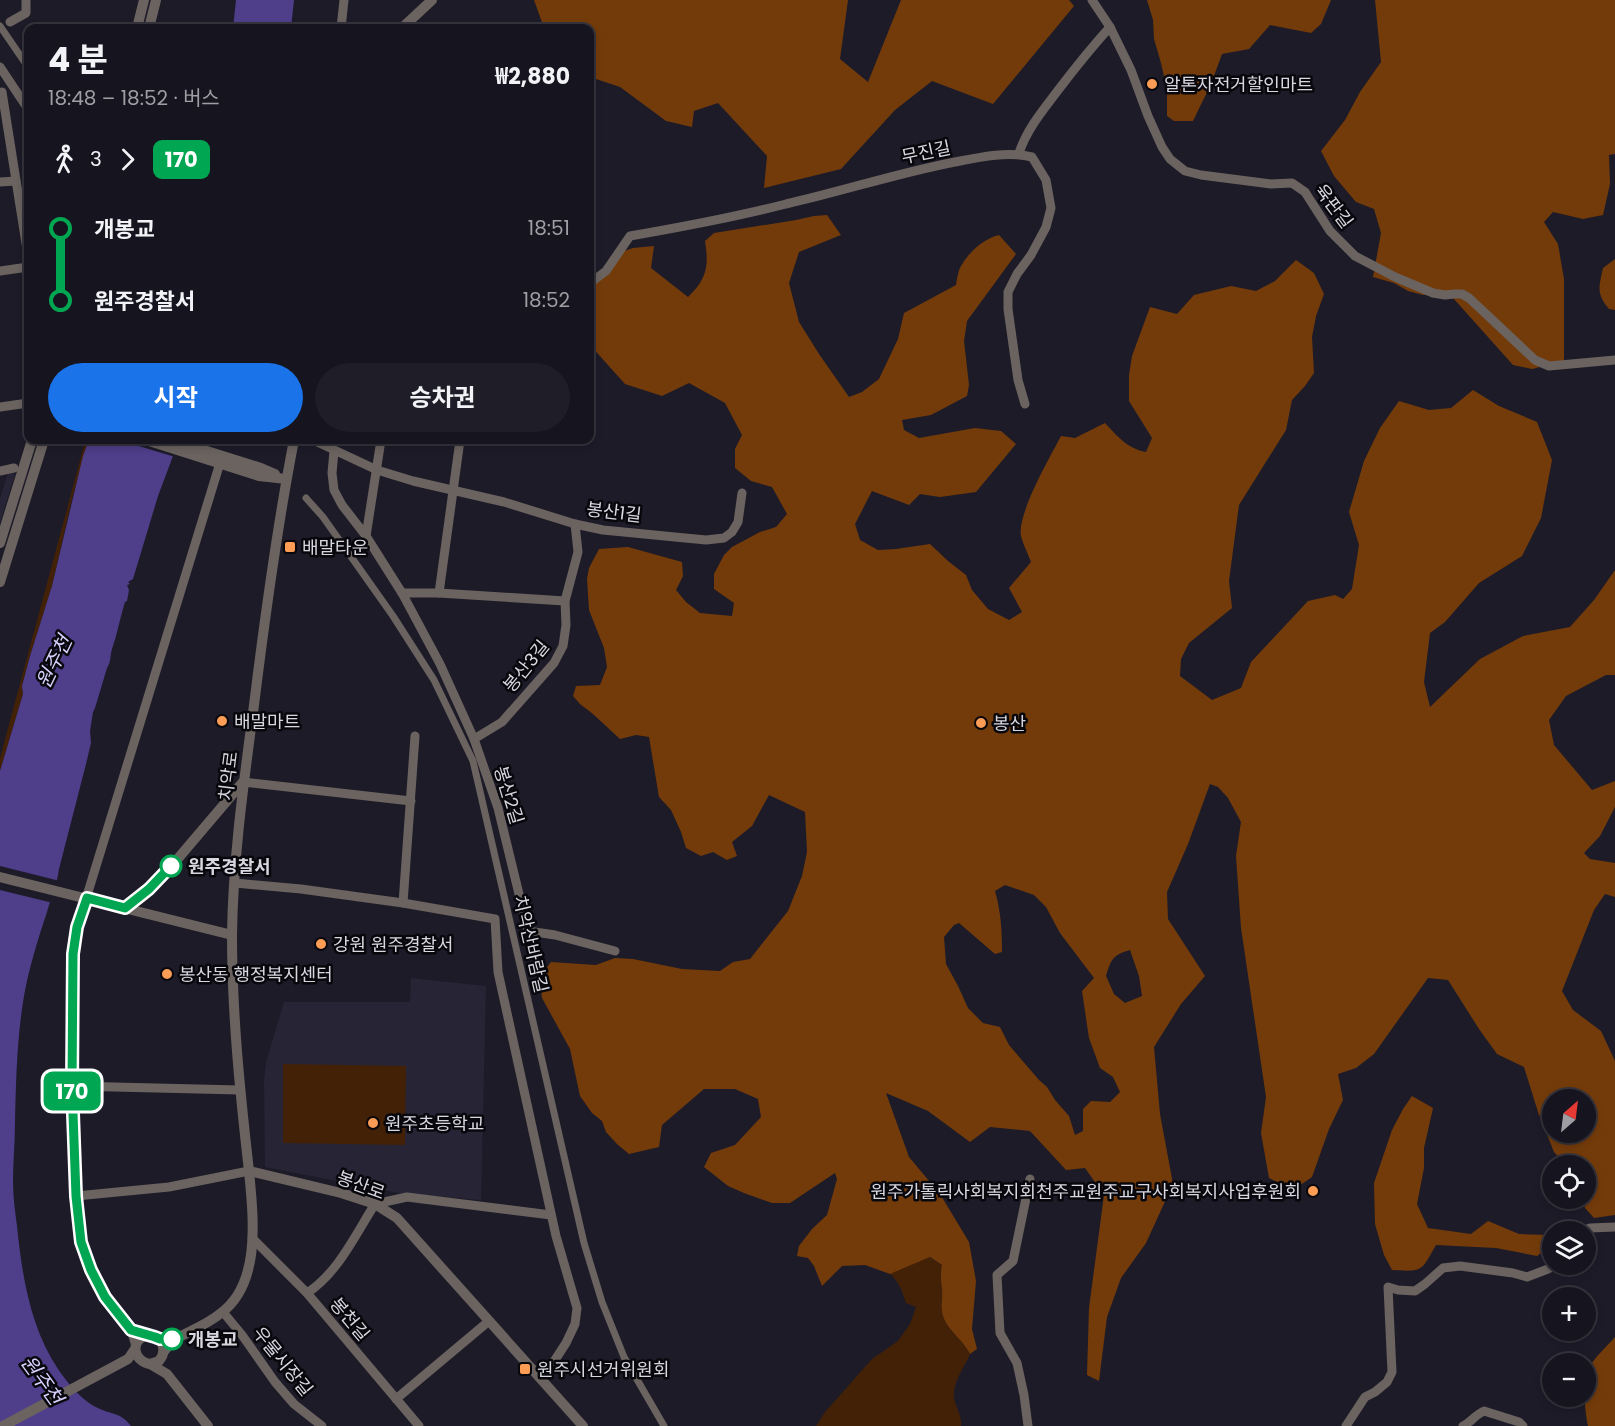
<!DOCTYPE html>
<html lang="ko">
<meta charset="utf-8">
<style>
:root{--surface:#16141e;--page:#1f1d27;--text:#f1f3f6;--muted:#9e9ea4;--line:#35333c;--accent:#1a73e8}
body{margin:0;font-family:Poppins,"Noto Sans KR",sans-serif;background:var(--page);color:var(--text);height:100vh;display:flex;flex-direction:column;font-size:22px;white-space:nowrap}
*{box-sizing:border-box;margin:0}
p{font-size:20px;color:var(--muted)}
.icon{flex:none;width:33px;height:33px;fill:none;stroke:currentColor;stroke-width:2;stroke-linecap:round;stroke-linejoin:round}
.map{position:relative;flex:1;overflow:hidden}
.drawer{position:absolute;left:24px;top:24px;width:570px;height:420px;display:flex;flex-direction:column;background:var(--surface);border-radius:12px;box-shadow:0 3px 9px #0003,0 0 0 2px var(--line)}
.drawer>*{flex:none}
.badge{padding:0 12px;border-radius:9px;font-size:21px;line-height:39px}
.needle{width:39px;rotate:28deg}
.tools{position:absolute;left:1542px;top:1089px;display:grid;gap:12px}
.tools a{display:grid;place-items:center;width:54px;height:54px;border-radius:50%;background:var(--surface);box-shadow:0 3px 9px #0003,0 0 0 2px var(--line);font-size:30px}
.map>.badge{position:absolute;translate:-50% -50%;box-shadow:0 0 0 3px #fff}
.legs{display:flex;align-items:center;gap:9px;height:66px;padding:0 24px;font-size:20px}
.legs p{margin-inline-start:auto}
.overview{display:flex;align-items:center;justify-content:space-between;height:102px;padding:0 24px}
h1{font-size:33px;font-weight:700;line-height:45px}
.primary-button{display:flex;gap:12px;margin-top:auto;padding:12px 24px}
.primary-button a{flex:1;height:69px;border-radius:36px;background:var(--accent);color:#fff;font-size:24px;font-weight:700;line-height:69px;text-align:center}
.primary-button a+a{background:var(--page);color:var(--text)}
ul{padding:0 24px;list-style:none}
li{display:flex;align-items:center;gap:21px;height:72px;font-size:22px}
li i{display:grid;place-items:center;width:9px;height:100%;margin:0 8px;background:currentColor}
li i::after{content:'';width:15px;height:15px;margin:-8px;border:4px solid;border-radius:50%;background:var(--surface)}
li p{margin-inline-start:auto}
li:first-child i{background:linear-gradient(#0000 50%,currentColor 0)}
li:last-child i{background:linear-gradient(currentColor 50%,#0000 0)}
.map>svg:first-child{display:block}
.built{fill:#262435}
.green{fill:#422106}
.forest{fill:#733b0a;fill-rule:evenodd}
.water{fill:#4f3e8a}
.pier{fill:#1d1b28}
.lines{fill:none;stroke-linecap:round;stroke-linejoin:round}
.pedestrian{stroke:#6a635f;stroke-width:7}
.minor{stroke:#6a635f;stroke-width:9}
.tertiary{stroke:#6a635f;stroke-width:10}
.line-1-casing{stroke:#fff;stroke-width:14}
.line-1{stroke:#00a651;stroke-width:9}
.poi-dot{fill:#fd9d55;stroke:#08070c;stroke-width:2}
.stop-1-dot{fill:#fff;stroke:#00a651;stroke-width:3}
.labels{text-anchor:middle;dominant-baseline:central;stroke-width:5;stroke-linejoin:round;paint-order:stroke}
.poi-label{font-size:18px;fill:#d8d7e0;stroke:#08070c;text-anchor:start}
.street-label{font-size:18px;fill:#d8d7e0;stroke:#08070c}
.stop-label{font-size:18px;font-weight:bold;fill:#d8d7e0;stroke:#08070c;text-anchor:start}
.water-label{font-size:20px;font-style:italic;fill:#d5d0fc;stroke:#08070c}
</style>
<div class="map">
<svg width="1615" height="1426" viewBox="0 0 1615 1426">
<rect width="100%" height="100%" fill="#1d1b28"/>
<g class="built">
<polygon points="8,473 15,474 0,523 0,499"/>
<polygon points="411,978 486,986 481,1200 398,1193 265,1167 264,1080 266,1062 284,1002 410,1002"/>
</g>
<g class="green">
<polygon points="85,442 88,442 72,499 52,586 30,656 22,685 23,694 0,771 0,758"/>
<polygon points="283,1064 406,1066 405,1145 283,1143"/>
<path d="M929,1257L942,1265C940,1274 941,1280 942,1289C943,1302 940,1311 946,1323C953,1334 964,1342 970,1354C965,1367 952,1382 954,1398C956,1409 962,1415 961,1426H816L825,1412L872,1359L898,1341L910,1324L916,1307L906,1303C902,1291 900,1283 890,1274Z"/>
</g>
<g class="forest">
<polygon points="534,0 848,0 840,59 868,82 901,0 1069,0 1074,6 993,104 932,81 895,110 841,169 764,188 767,156 718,103 694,111 692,127 666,121 620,87 590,77 590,28 544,28"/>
<polygon points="1147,0 1331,0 1321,24 1311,33 1270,25 1249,49 1222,54 1211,84 1193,121 1174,121 1167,116 1167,90 1161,63 1154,39 1153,20"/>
<polygon points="1375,0 1615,0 1615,154 1609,155 1610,184 1603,215 1583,219 1553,212 1544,222 1558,244 1564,279 1564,361 1532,369 1513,365 1454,299 1436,293 1423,295 1408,291 1394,283 1373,277 1381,233 1374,209 1356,202 1334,176 1321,151 1345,120 1360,92 1381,62"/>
<path d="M827,215L841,235L799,252L789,283L799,322L819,354L849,397L862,392L879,379L898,339L904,313L956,285C957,279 958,271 961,266C969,252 983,239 999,235L1016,254L967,321L964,341L969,385L967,396L931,415L902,420L904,430L919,438L975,428L1001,431L1016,444L976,492L940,497L920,494L909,505L872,491L855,524L860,540L878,550L896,549L930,544L948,561L966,575L972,590L988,609L1009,620L1022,612L1009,588L1031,562C1028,554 1023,544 1021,536C1017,514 1050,457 1061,436L1075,438L1105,423C1117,436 1128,449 1146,452L1152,438L1129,401V375L1132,356L1150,307L1177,314L1194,295L1231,286L1256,291L1275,281L1296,260L1314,273L1324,294L1316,316L1312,337L1314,373L1305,386L1292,400L1286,430L1239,505L1229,581L1232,608L1189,643L1181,659L1180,676L1212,700L1241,688L1251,662L1308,601L1335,595L1343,599L1352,589L1359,545L1349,512L1364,461L1380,428L1399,401L1429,410L1451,408L1473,390L1499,406L1537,422L1552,460L1541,518L1522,556L1479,583L1445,622L1430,633L1424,682L1430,707L1480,659L1523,636L1570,627L1594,600L1615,570V675H1606L1566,696L1549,720L1554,745L1592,790L1615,781V807L1600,836L1584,853L1590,859L1615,863V897L1605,894L1594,910L1562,991L1573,1010L1601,1031L1615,1061V1215L1594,1218L1585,1208L1582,1199L1586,1198V1166L1566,1165L1554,1152L1538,1112L1524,1067L1497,1054L1479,1029L1448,980L1428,978L1374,1054L1356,1068L1338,1074L1343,1100L1329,1129L1312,1177L1293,1190L1269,1178L1261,1133L1266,1097L1241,928L1236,856L1241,822L1228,798L1218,787L1210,784L1188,844L1167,892L1168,919L1205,976L1181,1004L1154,1047L1160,1114L1173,1184L1146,1243L1121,1278L1107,1317L1099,1381L1087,1375L1089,1308L1104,1195L1085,1168L1066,1170L1030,1131L990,1127L970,1142L928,1111L886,1093L909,1157L940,1194L969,1242L976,1281L972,1329L977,1349L970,1354C964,1342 953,1334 946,1323C939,1310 943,1302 942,1289C941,1281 940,1274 942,1265L930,1257L890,1274L865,1265L842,1266L822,1286L814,1266L808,1258L797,1256L799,1246L812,1229L827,1215L837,1179L835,1173L790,1203H772L744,1193L728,1186L704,1167L711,1153L735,1145L761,1117L758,1099L735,1089H704L662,1125L659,1147L629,1154L617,1144L606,1132L602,1121L592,1113L580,1096L570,1049L542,998L539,978L551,962L596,965L615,958L633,959L682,969L720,971L733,962L750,959L788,911L802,876L807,852L805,812L769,795L752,826L732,842L737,856L727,860L713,852L701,856L686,848L681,832L671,810L659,797L649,737L636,735L620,739L593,714L580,704L573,696L576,686L600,685L607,667L604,648L589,610L587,579L589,568L599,549L628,547L682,562L683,576L676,590L686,602L700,613L732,616L734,603L714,589V574L724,555L732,547L760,532L776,527L787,514L772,487L751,481L735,468V449L742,435L725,403L689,383L662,396L625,384L590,345V285L605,270L612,255L633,248L654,246L651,268L688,297C707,279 709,266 705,241L714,233L796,220L814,216ZM1005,885L1034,895L1046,907L1060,933L1094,978L1082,991L1089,1038L1100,1068L1113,1077L1120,1092L1110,1102L1091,1101L1083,1109V1131L1075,1135L1069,1116L1055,1100L1047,1087L1039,1080L1009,1045L1000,1027L983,1023L968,1008L958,986L946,964L944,937L954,925L959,923L995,954L1002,952C1002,931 1001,912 995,891ZM1130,950L1139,976L1142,996L1125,1003L1114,994L1106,976C1111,959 1113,955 1130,950ZM1552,1100H1586V1132H1552Z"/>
<path d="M1615,259V310L1609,309C1596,293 1599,287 1603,268Z"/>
<path d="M1412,1096L1433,1108L1424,1148V1168L1417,1204L1428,1228L1471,1234L1488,1221L1519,1234L1549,1235L1545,1250L1537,1256L1496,1248L1436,1245C1421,1271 1424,1272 1392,1270L1384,1255L1375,1224L1374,1183L1392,1130L1403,1109Z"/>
<path d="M1615,1337V1426H1588C1585,1410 1581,1380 1590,1366C1596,1356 1607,1346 1615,1337Z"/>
</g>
<g class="water">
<polygon points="236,0 294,0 291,28 233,28"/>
<path d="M89,440H179L158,496L133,579L128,582L130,584L127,585L129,590L127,601L125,602C120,618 117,635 112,649C110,656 111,662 107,668L95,708L93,712L90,731L91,743L86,764L59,869C57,885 51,897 47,912C38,939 29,968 24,996C17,1037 16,1080 15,1122C15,1142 13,1162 13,1181C13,1197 15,1211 17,1226C22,1275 30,1327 58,1369C68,1384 83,1402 100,1409C114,1415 121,1413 131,1426H0V771L23,694L22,686L30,656L52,586L83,456Z"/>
</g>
<g class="pier">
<polygon points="119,440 182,440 175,457"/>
<polygon points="0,866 60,881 53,903 0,890"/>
</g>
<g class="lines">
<g class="pedestrian">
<polyline points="0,26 28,67"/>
<polyline points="306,498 323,517 393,616 434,680 473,761 584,1243 602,1302 624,1357 664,1426"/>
</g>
<g class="minor">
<polyline points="1092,0 1110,27 1131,70 1148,116 1162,147 1170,159 1185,171 1201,175 1271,184 1292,183 1305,192 1330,231 1355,256 1395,277 1433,293 1445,295 1454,294 1462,294 1469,298 1535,360 1549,366 1615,360"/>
<polyline points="10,22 26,13 26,0"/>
<polyline points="341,28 344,0"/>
<polyline points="0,67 28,109"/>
<polyline points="2,92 28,256"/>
<path d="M1019,153C1027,129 1043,110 1059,89C1075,68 1092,47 1110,27"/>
<polyline points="0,182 16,181"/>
<polyline points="0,271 28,267"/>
<path d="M590,283L606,271L630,236C682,227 735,217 786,204C843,191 898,173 955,162C980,157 1007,151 1032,157L1046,180L1051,208L1046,227L1031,255L1017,274L1008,292V309L1018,380L1025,404"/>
<polyline points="0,407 28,403"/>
<polyline points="313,440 377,470 413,481 504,502 575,524 603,530 706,540 724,538 732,532 738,522 742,493"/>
<polyline points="334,451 332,473 334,490 342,505 366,536 402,593 440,664 474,739 498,808 528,931 555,935 615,951"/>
<polyline points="0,471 14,468"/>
<polyline points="366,536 381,440"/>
<polyline points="402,593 439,593 565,601"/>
<polyline points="439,593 460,440"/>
<polyline points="474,739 502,722 554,663 563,646 566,625 565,601 578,552 575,524"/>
<polyline points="243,782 411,801"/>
<polyline points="235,883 301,889 403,903 495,919 498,972 556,1236 577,1308 575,1324 566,1343 542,1380"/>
<polyline points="403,903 415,736"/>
<polyline points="72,1086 240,1090"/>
<polyline points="76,1196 169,1187 249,1171"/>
<polyline points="1579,1232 1590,1228 1615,1227"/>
<polyline points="252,1238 307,1293 419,1426"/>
<path d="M307,1293C338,1273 355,1235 375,1204L407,1197L551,1215"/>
<polyline points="223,1312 242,1335 275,1382 294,1404 322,1426"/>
<polyline points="136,1346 131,1330 105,1297 91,1270 81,1242 76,1196 72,1086 73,954 77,928 220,463"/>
<polyline points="396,1399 489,1321"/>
<polyline points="1028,1426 1024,1395 1017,1363 1000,1333 997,1275 1013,1261 1030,1179"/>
<polyline points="1346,1426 1365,1397 1375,1392 1387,1382 1392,1372 1388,1287 1398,1290 1415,1291 1425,1284 1443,1268 1460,1266 1513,1273 1527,1277 1548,1269 1555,1264"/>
<path d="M1463,1426C1471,1422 1475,1415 1484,1411L1519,1422L1523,1426"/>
</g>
<g class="tertiary">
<polyline points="137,28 144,0"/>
<polyline points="149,28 156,0"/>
<polyline points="402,28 432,0"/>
<polyline points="146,440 259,476 286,479"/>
<polyline points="172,440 261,468 275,474"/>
<path d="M294,440C277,527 265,616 254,705C244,781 233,858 232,935C232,1014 240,1092 249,1171L341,1193L375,1204L397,1218L583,1426"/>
<polyline points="0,543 32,440"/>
<polyline points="0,582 44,440"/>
<polyline points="0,877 232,935"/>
<polyline points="125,908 149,889 175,862 243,782"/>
<path d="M160,1339C165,1347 165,1354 159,1361L150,1364C134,1362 129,1341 146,1336C152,1334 155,1338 160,1339C164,1340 171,1339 175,1339"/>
<path d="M164,1351C168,1347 172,1342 177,1338C192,1330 208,1324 221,1313C262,1283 253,1215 249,1171"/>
<polyline points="150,1364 167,1374 208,1426"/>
<polyline points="3,1426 128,1359 135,1349"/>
</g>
</g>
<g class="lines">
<g class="line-1-casing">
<polyline id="line-1" points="171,866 149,889 125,908 87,898 77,927 73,954 72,1086 76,1196 81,1242 91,1270 105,1297 131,1330 155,1337 160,1339 172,1339"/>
</g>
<use href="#line-1" class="line-1"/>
</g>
<g class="poi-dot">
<circle cx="1152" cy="84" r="6"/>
<rect x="284" y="541" width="12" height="12" rx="3"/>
<circle cx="222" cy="721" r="6"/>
<circle cx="981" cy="723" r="6"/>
<circle cx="321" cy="944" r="6"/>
<circle cx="167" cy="974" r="6"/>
<circle cx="373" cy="1123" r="6"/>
<circle cx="1313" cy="1191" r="6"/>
<rect x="519" y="1363" width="12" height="12" rx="3"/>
</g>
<g class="stop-1-dot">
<circle cx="171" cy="866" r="10"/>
<circle cx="172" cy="1339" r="10"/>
</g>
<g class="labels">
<g class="poi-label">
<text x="1164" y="84">알톤자전거할인마트</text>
<text x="302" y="547">배말타운</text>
<text x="234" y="721">배말마트</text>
<text x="993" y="723">봉산</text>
<text x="333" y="944">강원 원주경찰서</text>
<text x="179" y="974">봉산동 행정복지센터</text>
<text x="385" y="1123">원주초등학교</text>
<text x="1301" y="1191" text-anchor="end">원주가톨릭사회복지회천주교원주교구사회복지사업후원회</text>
<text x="537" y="1369">원주시선거위원회</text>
</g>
<g class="street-label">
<text transform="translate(926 152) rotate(-12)">무진길</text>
<text transform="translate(1334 206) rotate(53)">육판길</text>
<text transform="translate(614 512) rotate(7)">봉산1길</text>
<text transform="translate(526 666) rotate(-51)">봉산3길</text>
<text transform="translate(228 776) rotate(-83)">치악로</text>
<text transform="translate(509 795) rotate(73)">봉산2길</text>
<text transform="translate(531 944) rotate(77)">치악산바람길</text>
<text transform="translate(361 1185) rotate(20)">봉산로</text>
<text transform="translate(350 1319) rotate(50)">봉천길</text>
<text transform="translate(283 1361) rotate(51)">우물시장길</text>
</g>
<g class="stop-label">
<text x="188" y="866">원주경찰서</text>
<text x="188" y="1339">개봉교</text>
</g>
<g class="water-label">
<text transform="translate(54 662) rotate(-64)">원주천</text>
<text transform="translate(42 1380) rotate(54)">원주천</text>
</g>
</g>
</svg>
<div class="tools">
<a><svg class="needle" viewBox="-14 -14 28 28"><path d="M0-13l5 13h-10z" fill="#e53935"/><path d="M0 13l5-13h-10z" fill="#9e9ea4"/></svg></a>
<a><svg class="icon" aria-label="locate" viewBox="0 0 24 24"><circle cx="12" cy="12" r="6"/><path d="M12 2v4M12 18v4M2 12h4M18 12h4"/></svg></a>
<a><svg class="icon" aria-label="layers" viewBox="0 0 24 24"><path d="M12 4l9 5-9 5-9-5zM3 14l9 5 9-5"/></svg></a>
<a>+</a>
<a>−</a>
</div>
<b class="badge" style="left:72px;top:1091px;background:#00a651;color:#fff">170</b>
<section class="drawer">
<div class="overview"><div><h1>4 분</h1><p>18:48 – 18:52 · 버스</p></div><b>₩2,880</b></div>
<div class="legs"><svg class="icon" aria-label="walk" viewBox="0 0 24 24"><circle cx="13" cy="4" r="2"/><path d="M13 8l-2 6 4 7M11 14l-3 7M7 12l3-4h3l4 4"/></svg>3<svg class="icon" aria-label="forward" viewBox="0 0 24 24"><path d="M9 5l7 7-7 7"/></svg><b class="badge" style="background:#00a651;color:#fff">170</b></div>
<ul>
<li><i style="color:#00a651"></i><b>개봉교</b><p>18:51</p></li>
<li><i style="color:#00a651"></i><b>원주경찰서</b><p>18:52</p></li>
</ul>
<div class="primary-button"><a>시작</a><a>승차권</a></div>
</section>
</div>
